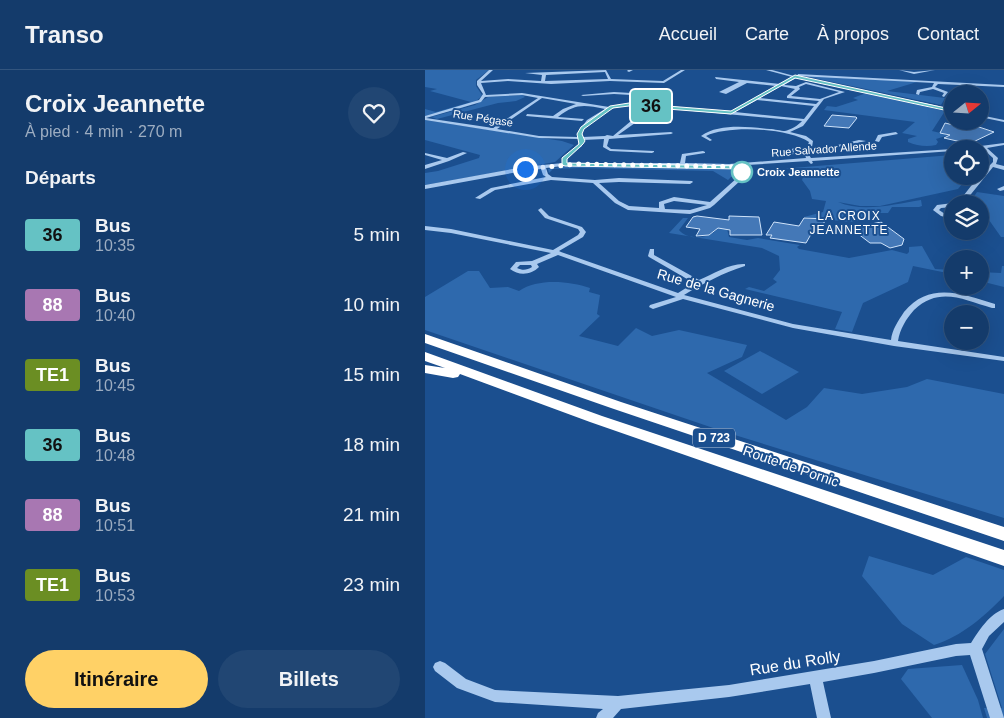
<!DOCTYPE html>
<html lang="fr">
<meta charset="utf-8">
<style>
:root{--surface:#143b6b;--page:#214673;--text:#f1f3f6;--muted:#9dadc1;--line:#33557e;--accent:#ffd166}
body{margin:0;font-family:Helvetica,sans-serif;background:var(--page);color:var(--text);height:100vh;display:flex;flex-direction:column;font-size:19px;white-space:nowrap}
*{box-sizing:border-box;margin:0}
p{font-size:16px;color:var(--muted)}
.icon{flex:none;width:28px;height:28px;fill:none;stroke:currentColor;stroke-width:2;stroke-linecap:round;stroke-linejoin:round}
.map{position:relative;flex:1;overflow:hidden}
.panel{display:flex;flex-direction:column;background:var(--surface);width:425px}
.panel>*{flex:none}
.badge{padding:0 10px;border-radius:4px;font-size:18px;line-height:32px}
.needle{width:32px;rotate:72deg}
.buttons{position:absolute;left:519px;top:15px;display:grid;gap:10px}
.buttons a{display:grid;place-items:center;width:45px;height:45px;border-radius:50%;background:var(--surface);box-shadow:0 5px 20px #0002,0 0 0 1px var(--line);font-size:25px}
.you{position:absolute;width:25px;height:25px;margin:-12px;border:4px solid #fff;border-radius:50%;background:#1a73e8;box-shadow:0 0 0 8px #1a73e833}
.map>.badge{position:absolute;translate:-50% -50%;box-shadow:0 0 0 2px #fff}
h2{padding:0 25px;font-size:19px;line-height:45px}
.round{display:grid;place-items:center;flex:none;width:52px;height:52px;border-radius:26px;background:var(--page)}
.summary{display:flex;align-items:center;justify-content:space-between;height:85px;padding:0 25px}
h1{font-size:24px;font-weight:700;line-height:38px}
.primary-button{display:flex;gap:10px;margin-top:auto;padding:10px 25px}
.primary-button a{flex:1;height:58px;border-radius:30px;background:var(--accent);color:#111;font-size:20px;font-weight:700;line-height:58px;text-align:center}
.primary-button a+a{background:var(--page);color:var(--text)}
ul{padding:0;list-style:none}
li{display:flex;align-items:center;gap:15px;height:70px;padding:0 25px}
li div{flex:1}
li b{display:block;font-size:19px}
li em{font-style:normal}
li .badge{min-width:55px;font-weight:700;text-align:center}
header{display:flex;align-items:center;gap:30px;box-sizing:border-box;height:70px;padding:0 25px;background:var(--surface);border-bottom:1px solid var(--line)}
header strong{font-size:24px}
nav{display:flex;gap:28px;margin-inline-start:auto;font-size:18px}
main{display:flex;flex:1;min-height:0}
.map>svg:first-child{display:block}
.green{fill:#2e69ad}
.building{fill:#4478b7;stroke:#cfe3fa}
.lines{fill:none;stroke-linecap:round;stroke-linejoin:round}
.minor{fill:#a9c9ee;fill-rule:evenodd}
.highway{fill:#fff;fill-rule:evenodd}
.line{fill:#65c2c4;stroke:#fff}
.walk{stroke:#fff;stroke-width:5;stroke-dasharray:0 9}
.stop-dot{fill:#fff;stroke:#65c2c4;stroke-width:2.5}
.labels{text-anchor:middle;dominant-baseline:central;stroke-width:4;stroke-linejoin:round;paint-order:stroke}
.far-street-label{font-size:11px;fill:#fff;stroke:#1b4f8f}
.far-stop-label{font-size:11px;font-weight:bold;fill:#fff;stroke:#1b4f8f;text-anchor:start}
.far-neighbourhood-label{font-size:12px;letter-spacing:1px;fill:#fff;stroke:#1b4f8f}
.shield{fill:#1b4f8f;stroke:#bbcadd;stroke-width:1}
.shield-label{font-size:12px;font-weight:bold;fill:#fff}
.street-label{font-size:14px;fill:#fff;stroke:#1b4f8f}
.near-street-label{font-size:16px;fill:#fff;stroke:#1b4f8f}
</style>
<header>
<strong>Transo</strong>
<nav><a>Accueil</a><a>Carte</a><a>À propos</a><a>Contact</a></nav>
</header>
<main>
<section class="panel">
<div class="summary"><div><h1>Croix Jeannette</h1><p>À pied · 4 min · 270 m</p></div><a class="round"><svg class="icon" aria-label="heart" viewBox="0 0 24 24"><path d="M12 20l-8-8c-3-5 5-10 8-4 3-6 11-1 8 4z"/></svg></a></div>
<h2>Départs</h2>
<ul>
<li><span class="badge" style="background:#65c2c4;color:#111">36</span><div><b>Bus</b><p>10:35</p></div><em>5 min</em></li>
<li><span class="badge" style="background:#a877b2;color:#fff">88</span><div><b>Bus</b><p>10:40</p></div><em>10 min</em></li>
<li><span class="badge" style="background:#6b8e23;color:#fff">TE1</span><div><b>Bus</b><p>10:45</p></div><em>15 min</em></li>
<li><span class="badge" style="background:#65c2c4;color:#111">36</span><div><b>Bus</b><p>10:48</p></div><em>18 min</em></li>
<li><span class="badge" style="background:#a877b2;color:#fff">88</span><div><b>Bus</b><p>10:51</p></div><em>21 min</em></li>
<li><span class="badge" style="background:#6b8e23;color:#fff">TE1</span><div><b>Bus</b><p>10:53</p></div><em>23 min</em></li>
</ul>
<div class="primary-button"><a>Itinéraire</a><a>Billets</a></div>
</section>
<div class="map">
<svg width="579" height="648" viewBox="0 0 579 648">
<rect width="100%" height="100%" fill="#1b4f8f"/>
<g class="green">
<path d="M0,0H64L51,10V16L57,25C47,40 17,42 0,46V39L11,42L46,32L5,21L12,19L0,17Z"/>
<polygon points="382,5 492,12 462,21 520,28 516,35 384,7"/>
<path d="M441,23L520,41L507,61L524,65L511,69L513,72L511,75C502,77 492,76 483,72V69L492,66L477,63L490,52L399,40L402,36L411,37L433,30L428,28Z"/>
<polygon points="97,25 100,27 91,31 73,33 12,49 6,47 50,35 63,27"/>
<polygon points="0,50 137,71 149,75 130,92 0,115 0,103 13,101 54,88 55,85 0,70"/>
<path d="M527,85L528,106L535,107L538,113L533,119L455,136H435L413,132C438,143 470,134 496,130L497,136L494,137H467L463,143H439L443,149L425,152L379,147L398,142L401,131L387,129L385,121L377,110L381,98L355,99Z"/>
<polygon points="148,95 306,99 314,104 311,107 306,107 303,110 288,101 155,98 128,99 124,103 123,99"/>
<polygon points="552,122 579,126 579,167 576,167 564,150 555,145 555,134 544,134"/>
<path d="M258,148H263L254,160C263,171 285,169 293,158L302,159L304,167L322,170L333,168L375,175L372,177L374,179L424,188L467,180L482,184L484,182V177L497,176L510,199L527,200V204L488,196L483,212L438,233L427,262L410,259L417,242L320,219L324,217L339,221L352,212L348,209L355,200L354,186L337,178L244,163Z"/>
<polygon points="577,196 579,196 579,217 555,211 555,202 576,203"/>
<path d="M43,201H54L65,218L83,217L94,221C113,208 144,211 165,218L164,222L175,225L172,244L175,246L154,266L193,276L211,258L227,266L254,260L322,275L317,287L282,303L361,350L382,337L399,318L437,324L482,317L502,309L579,324V448L300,362L0,260V227Z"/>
<polygon points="335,281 374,302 337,324 299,301"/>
<path d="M444,486L508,505L541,487L579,500V526C559,547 537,566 509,575L477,554L437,506Z"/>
<polygon points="579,559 579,648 562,648 559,638 577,638 560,584"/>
<polygon points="537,595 553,630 558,648 507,648 476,609 483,599"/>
</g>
<g class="building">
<polygon points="407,45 431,47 432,48 424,58 399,56"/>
<polygon points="520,53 541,58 548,55 569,62 546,73 532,71 519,68 525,65 515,63"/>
<polygon points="272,146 304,150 304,146 334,147 337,165 305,165 305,160 293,158 284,165 271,166 275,159 261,157 268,147"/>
<polygon points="379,148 401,149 396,158 389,159 381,173 345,168 347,165 341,165 349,152 374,156"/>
<polygon points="456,152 479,169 477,175 465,178 456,173 445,173 428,160 435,159 432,157"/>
</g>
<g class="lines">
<g class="minor">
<path d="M64,0H68L56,11L83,9L116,11L117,5L100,3L181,0L186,9L238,11L256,0H260L239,13L185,11L126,14L83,11L56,13L61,25L97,23L184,37L204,33L305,42L351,16L322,13L301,24L294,22L314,12L291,9L290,7L355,14L367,7L341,0H347L373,7L359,15L371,16L381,12L420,22L399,29L378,56L365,62L381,66L388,71L387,77H404L434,70L441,71L404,79L386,80L384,85L386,88L528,79H529H528V81L387,91L388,93L386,94L383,91L322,95L316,110L289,135L285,138L265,144L203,140L190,133L168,113L126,110L70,120L55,129L50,128L66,118L121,107L118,105L116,99L98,101L0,119V115L98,97L138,93V87L153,75L154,69L114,68L0,50V46L54,30L58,24L52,15V11ZM180,2L183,9L120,11L121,5ZM381,14L414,22L395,29L366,26L375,19L374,17ZM356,16L370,19L362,26V28L394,31L391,34L335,28ZM97,25L113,28L68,58L1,48L56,32L60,27ZM117,28L151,34L138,39L128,46L102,44L101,46L157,51L159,49L133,47C151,33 159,35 180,39L162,50L153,62V67L114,66L72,59ZM332,30L389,36L379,49L310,42ZM204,35L377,51C374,55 365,60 360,61C356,61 349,59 345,59C324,57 294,53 276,66L285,71L287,70L281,66C304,55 363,58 384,72L382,77L369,78L365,80V82L353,80L351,81L366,85L371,83L370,80H381L380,85L381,88L304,94L260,93L261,86L280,83V82L278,81L257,84L255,93H142V88L157,76L158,70L179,69L178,77L185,81L227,83L229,82V81L186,79L182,76L184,69L246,64L248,63L246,62L193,65L210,53L225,49L224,47L206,51L188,66L182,65L180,66L158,67L157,62C167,46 185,37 204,35ZM146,95L255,96L257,98L259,96H317L312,108L285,132L249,127L234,132V138L204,136L194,131L174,113L194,112L265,114L268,112L267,111L194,108L170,110L127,107L123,104L121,98ZM249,131L282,135L265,140L240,139L239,134Z"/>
<polygon points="203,0 208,0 204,2 202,1"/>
<polygon points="474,0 489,2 510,0 489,4"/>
<polygon points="373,4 579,15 579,17 513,14 510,17 523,22 519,27 517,26 519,23 508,19 495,22 494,25 491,24 492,20 507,17 509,13 372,6"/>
<polygon points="412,15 528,39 528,41 413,17"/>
<polygon points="189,22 223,24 225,25 223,26 189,24 158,26 156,25"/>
<polygon points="555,45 579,50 579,52 555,47"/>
<polygon points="471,62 473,64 457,67 454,72 450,71 453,65"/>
<polygon points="579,73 579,75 562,78 573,88 571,94 579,96 579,100 568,97 538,134 532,134 553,107 568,92 568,88 557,78 540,78"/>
<polygon points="38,82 42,83 24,91 0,99 0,95 17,90 0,85 0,83 22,88"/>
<polygon points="579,116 579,120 575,121 572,119"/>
<polygon points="528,133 530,134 528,134 528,137 516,138 514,140 520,144 528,145 528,149 516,146 508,140 512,135"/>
<path d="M116,138L124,146L157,157L161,162L158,167L134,181L136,182L253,223L269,213L224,187L223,186L225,179H229V185L274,210C288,204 305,193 320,194V196C298,203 279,213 259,225L368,254L466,270C467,260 473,251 479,242C505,211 537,224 570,234V238H567C538,230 515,216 489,240C481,249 475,259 473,271L579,287V291L469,276L368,258L258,229L228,239L224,237L225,235L251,227L133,185L112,194L114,197C106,205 94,206 85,199L91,192L107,191L126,183L26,163L0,160V156L26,159L128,180L153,165L155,162L153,159L120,148L113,140ZM95,195H106L107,197C102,200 98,201 92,198Z"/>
<path d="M579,539V552L564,566L557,579L579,648H565L545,585L531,586L449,603L398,612L406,648H392L385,614L304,627L196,639L188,648H171L173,643L178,639L70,632L32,618L10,601L8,597L10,593L15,591L20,593L41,609L70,620L193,626L304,615L449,591L531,574L546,573C554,561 564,544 579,539Z"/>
</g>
<g class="highway">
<polygon points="0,264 196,332 579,457 579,471 186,338 0,273"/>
<polygon points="0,282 177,346 579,480 579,496 165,352 35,304 33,307 28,308 0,303 0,295 20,298 0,291"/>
</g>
</g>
<polygon class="line" points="370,5 530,40 528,42 370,8 306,44 204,36 188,38 159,59 157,64 160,71 158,74 142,89 142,93 322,96 316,110 311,109 316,99 140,96 137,95 137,88 154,74 152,64 156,57 185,36 204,33 306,41"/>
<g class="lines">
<polyline class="walk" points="100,99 154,94 320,97 317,102"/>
</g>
<circle class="stop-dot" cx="317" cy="102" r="10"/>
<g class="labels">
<g class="far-street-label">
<text transform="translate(58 48) rotate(9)">Rue Pégase</text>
<text transform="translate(399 79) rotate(-4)">Rue Salvador Allende</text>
</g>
<g class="far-stop-label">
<text x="332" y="102">Croix Jeannette</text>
</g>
<g class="far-neighbourhood-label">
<text x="424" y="146">LA CROIX<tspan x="424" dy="14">JEANNETTE</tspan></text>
</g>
<rect class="shield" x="268" y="358.5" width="42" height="19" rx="4"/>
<g class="shield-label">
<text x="289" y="368">D 723</text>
</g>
<g class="street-label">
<text transform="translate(291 220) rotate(16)">Rue de la Gagnerie</text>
<text transform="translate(366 396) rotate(19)">Route de Pornic</text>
</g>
<g class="near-street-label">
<text transform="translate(370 593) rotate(-9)">Rue du Rolly</text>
</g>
</g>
</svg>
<div class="buttons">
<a><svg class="needle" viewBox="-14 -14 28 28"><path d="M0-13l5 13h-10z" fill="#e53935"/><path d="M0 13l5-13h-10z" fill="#9dadc1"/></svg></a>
<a><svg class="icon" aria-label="locate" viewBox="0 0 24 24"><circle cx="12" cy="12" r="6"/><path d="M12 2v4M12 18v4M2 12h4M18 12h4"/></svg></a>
<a><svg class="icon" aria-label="layers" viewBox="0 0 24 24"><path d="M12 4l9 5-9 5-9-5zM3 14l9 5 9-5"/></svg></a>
<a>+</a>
<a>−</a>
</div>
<div class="you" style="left:100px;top:99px"></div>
<b class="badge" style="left:226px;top:36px;background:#65c2c4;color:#111">36</b>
</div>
</main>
